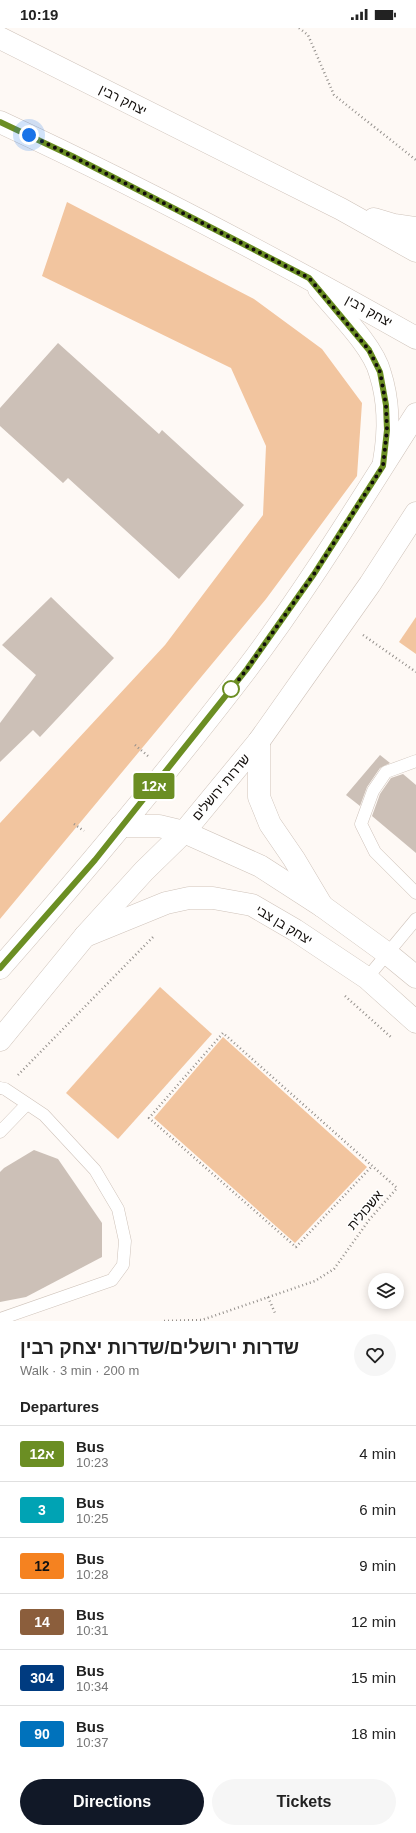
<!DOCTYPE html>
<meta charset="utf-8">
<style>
:root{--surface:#fff;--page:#f6f6f6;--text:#222;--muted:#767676;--line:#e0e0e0;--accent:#111827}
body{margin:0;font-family:Arial,"Noto Sans Hebrew",sans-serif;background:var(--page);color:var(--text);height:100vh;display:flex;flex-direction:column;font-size:15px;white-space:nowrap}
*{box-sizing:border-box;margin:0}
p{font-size:13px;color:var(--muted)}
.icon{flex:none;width:22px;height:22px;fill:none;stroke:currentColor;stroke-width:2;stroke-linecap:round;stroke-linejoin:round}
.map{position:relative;height:1293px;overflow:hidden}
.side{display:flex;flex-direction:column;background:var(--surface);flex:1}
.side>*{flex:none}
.badge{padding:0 8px;border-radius:3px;font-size:14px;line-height:26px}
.tools{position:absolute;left:368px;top:1245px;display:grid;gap:8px}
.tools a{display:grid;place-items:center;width:36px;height:36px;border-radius:50%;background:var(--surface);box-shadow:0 2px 10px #0003;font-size:20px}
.you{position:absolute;width:20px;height:20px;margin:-10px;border:3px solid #fff;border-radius:50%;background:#1a73e8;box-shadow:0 0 0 6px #1a73e833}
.map>.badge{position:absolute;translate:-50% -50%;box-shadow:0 0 0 2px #fff}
h2{padding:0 20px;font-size:15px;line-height:36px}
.round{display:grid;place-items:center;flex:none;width:42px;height:42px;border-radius:21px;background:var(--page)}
.overview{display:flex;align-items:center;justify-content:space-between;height:68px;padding:0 20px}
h1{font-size:19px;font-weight:600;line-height:30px}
.primary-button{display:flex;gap:8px;margin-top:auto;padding:8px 20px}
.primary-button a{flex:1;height:46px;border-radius:24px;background:var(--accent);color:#fff;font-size:16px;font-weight:600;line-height:46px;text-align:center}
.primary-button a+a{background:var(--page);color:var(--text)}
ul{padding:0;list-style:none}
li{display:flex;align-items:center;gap:12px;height:56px;padding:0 20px;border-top:1px solid var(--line)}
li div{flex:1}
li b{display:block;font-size:15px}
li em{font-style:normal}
li .badge{min-width:44px;font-weight:700;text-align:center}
.status{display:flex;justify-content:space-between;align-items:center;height:28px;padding:0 20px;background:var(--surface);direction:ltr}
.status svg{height:11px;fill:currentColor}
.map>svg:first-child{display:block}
.green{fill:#f2c59f}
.building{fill:#ccc0b7}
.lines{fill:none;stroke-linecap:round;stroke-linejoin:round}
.service-casing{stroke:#cfc3ba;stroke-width:13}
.tertiary-casing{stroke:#cfc3ba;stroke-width:23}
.secondary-casing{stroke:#cfc3ba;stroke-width:23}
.path{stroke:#94908c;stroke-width:2.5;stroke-dasharray:1 3;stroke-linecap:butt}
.service{stroke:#fff;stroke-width:12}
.tertiary{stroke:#fff;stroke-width:22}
.secondary{stroke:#fff;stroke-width:22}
.line-casing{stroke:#fff;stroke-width:9}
.line{stroke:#6b8e23;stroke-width:6}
.walk{stroke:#110d0a;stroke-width:4;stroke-dasharray:0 7.2}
.stop-dot{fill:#fff;stroke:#6b8e23;stroke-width:2}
.labels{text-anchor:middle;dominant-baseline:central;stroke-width:3;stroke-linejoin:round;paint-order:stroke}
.street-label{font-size:13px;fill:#110d0a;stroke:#fff}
</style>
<div class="status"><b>10:19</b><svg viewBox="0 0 49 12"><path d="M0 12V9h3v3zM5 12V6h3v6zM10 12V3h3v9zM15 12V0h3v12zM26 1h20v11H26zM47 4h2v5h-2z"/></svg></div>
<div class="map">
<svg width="416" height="1293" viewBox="0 0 416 1293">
<rect width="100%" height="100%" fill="#fef9f5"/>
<g class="green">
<polygon points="67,174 254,271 322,321 362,375 357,448 266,571 0,891 0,795 165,617 263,487 266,418 231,340 42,248"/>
<polygon points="416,589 416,626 399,614"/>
<polygon points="160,959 212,1006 118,1111 66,1065"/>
<polygon points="223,1009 367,1139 295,1215 154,1090"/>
</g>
<g class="building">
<polygon points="58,315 159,406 162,402 244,477 179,551 68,450 63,455 0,398 0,380"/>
<polygon points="51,569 114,630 40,709 33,702 0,734 0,695 36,647 2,617"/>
<polygon points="380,727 390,735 380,740 367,759 360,778 346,767"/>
<polygon points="403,746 416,757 416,825 372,788 380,766 391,750"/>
<polygon points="34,1122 58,1131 102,1195 102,1229 26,1269 0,1274 0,1144 4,1140"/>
</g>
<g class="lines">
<g class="service-casing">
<g id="service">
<polyline points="416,733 386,744 373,763 361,796 375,824 416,865"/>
<polyline points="367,950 416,891"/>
<polyline points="0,1060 5,1061 44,1087 95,1142 118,1181 125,1213 123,1237 112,1252 0,1291"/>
<polyline points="0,1104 27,1076"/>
</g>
</g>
<g class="tertiary-casing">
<g id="tertiary">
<polyline points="121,798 159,798 184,804 260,838 322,878 388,926 416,949"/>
<polyline points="85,908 166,875 189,870 213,870 252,877 295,902 367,950 416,994"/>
</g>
</g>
<g class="secondary-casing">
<g id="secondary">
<polyline points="0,10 341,181 416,223"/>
<path d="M0,94C142,160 280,233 416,310"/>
<polyline points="374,191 394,197 416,200"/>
<path d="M319,261C337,283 373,318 380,345C389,373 389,405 384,433"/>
<polyline points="259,713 259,769 270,796 294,831 322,878"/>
<path d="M0,940C85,843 168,744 246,642C308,560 361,472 416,386"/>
<polyline points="0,1012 85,908 144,843 184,804 259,713 370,556 416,485"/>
</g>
</g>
<g class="path">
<polyline points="299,0 308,7 334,67 416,132"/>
<polyline points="363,607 416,644"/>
<polyline points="135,717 148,728"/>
<polyline points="74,796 84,803"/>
<polyline points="345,968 392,1010"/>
<polyline points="18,1047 153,909"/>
<polyline points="268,1269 275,1285"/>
<polyline points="164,1293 202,1292 315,1253 334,1241 369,1192 397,1160 223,1005 149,1090 296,1219 372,1138"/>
</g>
<use href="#service" class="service"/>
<use href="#tertiary" class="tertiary"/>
<use href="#secondary" class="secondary"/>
</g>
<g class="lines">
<g class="line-casing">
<polyline id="line" points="0,94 72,128 309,250 369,322 380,344 386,377 387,402 383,438 314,546 247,641 95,832 0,940"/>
</g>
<use href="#line" class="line"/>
<polyline class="walk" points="29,107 72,128 309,250 369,322 380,344 386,377 387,402 383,438 314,546 247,641 229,664 231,661"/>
</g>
<circle class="stop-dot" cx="231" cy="661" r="8"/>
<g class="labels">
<g class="street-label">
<text transform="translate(123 72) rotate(27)">יצחק רבין</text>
<text transform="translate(369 283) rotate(29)">יצחק רבין</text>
<text transform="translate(221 759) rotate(-50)">שדרות ירושלים</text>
<text transform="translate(284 897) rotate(31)">יצחק בן צבי</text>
<text transform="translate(365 1182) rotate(-50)">אשכולית</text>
</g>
</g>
</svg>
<div class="tools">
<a><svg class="icon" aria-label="layers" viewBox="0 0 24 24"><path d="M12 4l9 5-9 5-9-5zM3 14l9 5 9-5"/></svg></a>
</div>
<div class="you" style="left:29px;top:107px"></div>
<b class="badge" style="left:154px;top:758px;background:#6b8e23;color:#fff">12א</b>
</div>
<section class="side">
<div class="overview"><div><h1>שדרות ירושלים/שדרות יצחק רבין</h1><p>Walk · 3 min · 200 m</p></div><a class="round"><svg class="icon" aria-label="heart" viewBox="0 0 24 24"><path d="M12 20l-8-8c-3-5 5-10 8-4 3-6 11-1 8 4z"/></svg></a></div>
<h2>Departures</h2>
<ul>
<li><span class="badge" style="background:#6b8e23;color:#fff">12א</span><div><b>Bus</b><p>10:23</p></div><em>4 min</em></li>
<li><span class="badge" style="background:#00a3b4;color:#fff">3</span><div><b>Bus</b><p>10:25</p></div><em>6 min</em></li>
<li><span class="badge" style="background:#f58220;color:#111">12</span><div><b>Bus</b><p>10:28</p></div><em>9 min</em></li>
<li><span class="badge" style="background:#8b5e3c;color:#fff">14</span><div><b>Bus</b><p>10:31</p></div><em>12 min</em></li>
<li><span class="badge" style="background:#003b80;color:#fff">304</span><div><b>Bus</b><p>10:34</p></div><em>15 min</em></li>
<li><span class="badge" style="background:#0072bc;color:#fff">90</span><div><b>Bus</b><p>10:37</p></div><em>18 min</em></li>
</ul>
<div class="primary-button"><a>Directions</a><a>Tickets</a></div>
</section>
